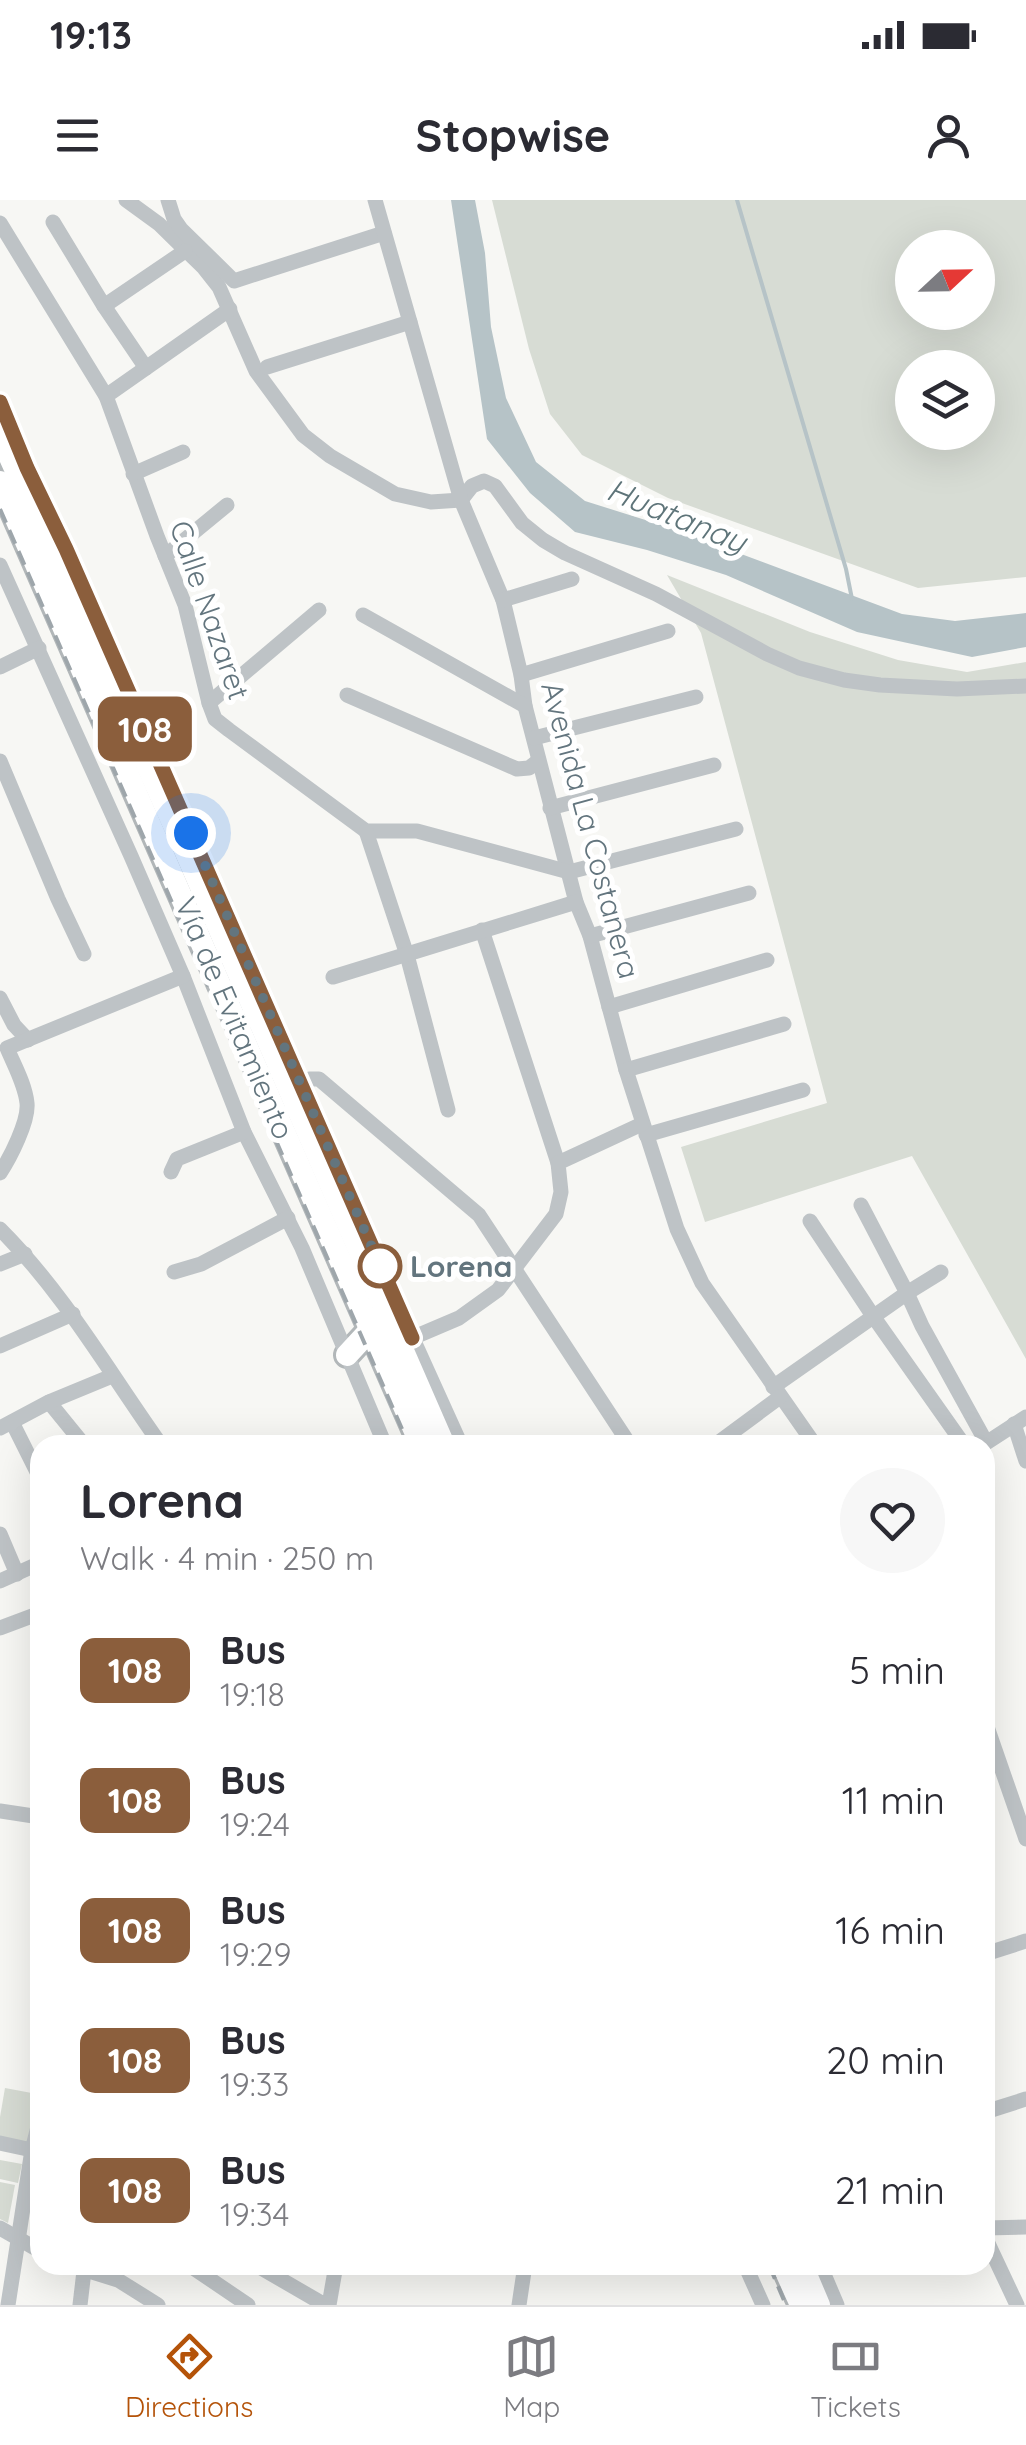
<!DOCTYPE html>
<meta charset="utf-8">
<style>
:root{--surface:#fff;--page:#f7f7f7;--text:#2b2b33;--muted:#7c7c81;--line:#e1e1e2;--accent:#b45309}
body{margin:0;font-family:Quicksand,sans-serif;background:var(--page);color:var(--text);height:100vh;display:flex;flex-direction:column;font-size:38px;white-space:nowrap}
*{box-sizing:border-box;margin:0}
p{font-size:32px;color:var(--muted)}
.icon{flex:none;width:55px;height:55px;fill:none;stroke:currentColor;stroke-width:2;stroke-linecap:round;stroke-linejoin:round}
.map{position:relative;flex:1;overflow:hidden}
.drawer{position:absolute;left:30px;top:1235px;width:965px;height:840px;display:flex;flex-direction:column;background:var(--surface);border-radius:30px;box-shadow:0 10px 40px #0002}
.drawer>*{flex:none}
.badge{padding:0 20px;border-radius:15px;font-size:35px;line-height:65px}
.needle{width:65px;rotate:68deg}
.controls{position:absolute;left:895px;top:30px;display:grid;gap:20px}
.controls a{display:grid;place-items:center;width:100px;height:100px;border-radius:50%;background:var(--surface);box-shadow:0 10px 40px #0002;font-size:50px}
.you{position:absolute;width:50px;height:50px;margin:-25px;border:8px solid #fff;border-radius:50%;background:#1a73e8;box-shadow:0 0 0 15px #1a73e833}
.map>.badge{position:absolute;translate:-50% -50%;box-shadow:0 0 0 5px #fff}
.round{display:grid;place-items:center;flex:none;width:105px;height:105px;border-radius:52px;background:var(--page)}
.head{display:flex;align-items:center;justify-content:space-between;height:170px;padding:0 50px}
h1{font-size:48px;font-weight:800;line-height:75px}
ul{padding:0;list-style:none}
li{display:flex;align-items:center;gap:30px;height:130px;padding:0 50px}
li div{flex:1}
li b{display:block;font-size:38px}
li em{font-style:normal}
li .badge{min-width:110px;font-weight:700;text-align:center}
.status{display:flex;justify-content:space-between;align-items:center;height:70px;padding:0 50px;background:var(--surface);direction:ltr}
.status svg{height:28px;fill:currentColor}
header{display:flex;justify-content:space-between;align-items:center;height:130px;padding:0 50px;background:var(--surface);font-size:45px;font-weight:800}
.menu{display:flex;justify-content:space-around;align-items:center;height:140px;border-top:2px solid var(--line);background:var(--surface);font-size:28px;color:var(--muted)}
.menu a{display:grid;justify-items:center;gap:5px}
.menu .on{color:var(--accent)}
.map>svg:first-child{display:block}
.green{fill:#d7dcd4;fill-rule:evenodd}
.water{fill:#b6c3c7}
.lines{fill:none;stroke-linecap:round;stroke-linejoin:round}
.stream{stroke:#b6c3c7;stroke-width:4}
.highway-casing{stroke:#b2b7b9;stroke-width:28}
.minor{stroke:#bec3c6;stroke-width:15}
.highway{stroke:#fff;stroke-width:22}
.rail{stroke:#9ea6ab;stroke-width:4;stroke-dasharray:15 8;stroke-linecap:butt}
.line-casing{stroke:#fff;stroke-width:22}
.line{stroke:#8b5e3c;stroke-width:15}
.walk{stroke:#63757e;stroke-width:10;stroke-dasharray:0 18}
.stop-dot{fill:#fff;stroke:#8b5e3c;stroke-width:5}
.labels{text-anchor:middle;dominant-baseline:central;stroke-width:10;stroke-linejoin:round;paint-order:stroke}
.street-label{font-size:30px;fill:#63757e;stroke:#fff}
.stop-label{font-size:30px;font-weight:bold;fill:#63757e;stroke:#fff;text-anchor:start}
.water-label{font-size:32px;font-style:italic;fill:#5e7479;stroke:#fff}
</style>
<div class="status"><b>19:13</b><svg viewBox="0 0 49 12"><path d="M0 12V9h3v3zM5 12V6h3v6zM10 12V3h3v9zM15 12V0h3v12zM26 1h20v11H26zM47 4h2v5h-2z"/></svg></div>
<header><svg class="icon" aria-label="menu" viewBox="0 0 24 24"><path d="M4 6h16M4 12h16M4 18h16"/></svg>Stopwise<svg class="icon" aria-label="person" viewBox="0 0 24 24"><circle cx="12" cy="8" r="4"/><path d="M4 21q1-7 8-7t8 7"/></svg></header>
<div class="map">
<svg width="1026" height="2105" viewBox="0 0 1026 2105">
<rect width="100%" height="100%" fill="#f7f7f4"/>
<g class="green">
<path d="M492,0H1026V377L918,388L668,298L582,255L550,214L529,149ZM912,48H978V112H912ZM912,168H978V232H912Z"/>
<polygon points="667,375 810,432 898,460 967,472 1026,462 1026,1159 912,956 705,1022 681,947 827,903 701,433"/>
<polygon points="5,1888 37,1894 26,1956 0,1943 0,1917"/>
<polygon points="0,1960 22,1964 18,1983 0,1979"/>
<polygon points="0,1982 15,1985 8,2023 0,2019"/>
</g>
<polygon class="water" points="451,0 475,0 485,53 491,127 506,198 536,262 585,301 674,329 902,414 955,421 1026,413 1026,447 972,457 857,432 726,375 647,350 575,332 530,293 487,239"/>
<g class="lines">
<polyline class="stream" points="737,0 846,369 852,399"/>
<g class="highway-casing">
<g id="highway">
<polyline points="0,235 184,648 444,1245"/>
<polyline points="0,282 421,1245"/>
<polyline points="347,1155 371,1129"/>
<polyline points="783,2065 801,2105"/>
<polyline points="802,2065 819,2105"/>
</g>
</g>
<g class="minor">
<polyline points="126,0 159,24 204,68 219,87 256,171 303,235 330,256 395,294 431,302 461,300 472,286 484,281 495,286 522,323 543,340 565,353 656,394 767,454 799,468 844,480 880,485 957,489 1026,486"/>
<polyline points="168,0 174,19 181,29 234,81 384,33"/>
<polyline points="375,0 461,300 503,400 521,475 525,506 576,702 590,736 626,870 677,1029 702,1083 815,1245"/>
<polyline points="53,22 104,106 146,168"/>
<polyline points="0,23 106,196 157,336 185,405 209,503 215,519 229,530 366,631 417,631 569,672 736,629"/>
<polyline points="104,106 185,51"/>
<polyline points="267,167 410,122"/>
<polyline points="106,196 230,109"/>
<polyline points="0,202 27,268 67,349 247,759 342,982 461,1245"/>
<polyline points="133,274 183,252"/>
<polyline points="165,356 227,305"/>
<polyline points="0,365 131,656 183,776 244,932 302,1048 385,1245"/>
<polyline points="503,400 572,379"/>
<polyline points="363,415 525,506"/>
<polyline points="0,467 39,448"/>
<polyline points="521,475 668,431"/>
<polyline points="347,495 517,569 529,568 538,561"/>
<polyline points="209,503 319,410"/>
<polyline points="534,538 696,497"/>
<polyline points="0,561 58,699 84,754"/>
<polyline points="550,608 714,565"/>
<polyline points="366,631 407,755 448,910"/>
<polyline points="482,730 558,963"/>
<polyline points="590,736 749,693"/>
<polyline points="333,777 576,702"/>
<polyline points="0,798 14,825 28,840"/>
<polyline points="609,807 767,760"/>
<polyline points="626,870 784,824"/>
<polyline points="302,887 309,879 319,879 479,1015 630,1245"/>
<polyline points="646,935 803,890"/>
<polyline points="171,972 177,959 244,932"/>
<path d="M0,973C10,958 29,921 27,903C25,884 14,865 7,848L183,776"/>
<polyline points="861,1005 907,1093 922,1126 986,1242"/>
<polyline points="810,1021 873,1116 964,1245"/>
<path d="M0,1029C64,1093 109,1172 161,1245"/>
<polyline points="0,1064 25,1054"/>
<polyline points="174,1072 201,1064 288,1018"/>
<polyline points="412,1138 459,1118 498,1090 556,1014 561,992 558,963 642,924"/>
<polyline points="0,1146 73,1114"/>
<polyline points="773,1187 907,1093 941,1072"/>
<polyline points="49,1202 84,1245"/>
<polyline points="12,1222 40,1278"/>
<polyline points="1014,1224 1026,1261"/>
<polyline points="0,1228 49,1202 112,1176"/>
<polyline points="715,1245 780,1197"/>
<polyline points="983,1245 1026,1217"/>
<polyline points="0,1334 17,1374"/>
<polyline points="0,1381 40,1363"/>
<polyline points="0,1428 40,1413"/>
<polyline points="985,1521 1026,1639"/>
<polyline points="0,1611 40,1617"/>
<polyline points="985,1754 1026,1741"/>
<polyline points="985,1912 1026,1899"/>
<polyline points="0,1943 32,1950"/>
<polyline points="0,2028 40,2051"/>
<polyline points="985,2028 1026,2027"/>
<polyline points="985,2037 1017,2105"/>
<polyline points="70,2065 118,2080 158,2105"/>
<polyline points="189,2065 248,2105"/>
<polyline points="256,2065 325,2105"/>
<polyline points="745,2065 763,2105"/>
<polyline points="820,2065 837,2105"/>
<polyline points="8,2105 32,1950 40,1919"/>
<polyline points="80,2105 84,2071"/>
<polyline points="329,2105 336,2065"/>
<polyline points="519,2105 525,2065"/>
</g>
<use href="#highway" class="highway"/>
<g class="rail">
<polyline points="0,309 409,1245"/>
<polyline points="769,2065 786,2105"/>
</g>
</g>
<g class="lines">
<g class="line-casing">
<polyline id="line" points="0,202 27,268 66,349 412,1138"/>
</g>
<use href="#line" class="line"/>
<polyline class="walk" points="191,633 384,1075 380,1066"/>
</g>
<circle class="stop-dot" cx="380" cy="1066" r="20"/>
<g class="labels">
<g class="street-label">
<text transform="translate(210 410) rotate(71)">Calle Nazaret</text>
<text transform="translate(591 630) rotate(75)">Avenida La Costanera</text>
<text transform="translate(235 818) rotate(67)">Vía de Evitamiento</text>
</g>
<g class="stop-label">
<text x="410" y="1066">Lorena</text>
</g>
<g class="water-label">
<text transform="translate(677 315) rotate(22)">Huatanay</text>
</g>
</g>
</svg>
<div class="controls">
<a><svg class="needle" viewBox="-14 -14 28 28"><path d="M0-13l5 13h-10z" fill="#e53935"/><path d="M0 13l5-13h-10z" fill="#7c7c81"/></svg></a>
<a><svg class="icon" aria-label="layers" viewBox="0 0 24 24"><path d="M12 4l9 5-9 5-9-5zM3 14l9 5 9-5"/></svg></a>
</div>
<div class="you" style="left:191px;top:633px"></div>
<b class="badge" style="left:145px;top:529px;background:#8b5e3c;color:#fff">108</b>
<section class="drawer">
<div class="head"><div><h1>Lorena</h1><p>Walk · 4 min · 250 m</p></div><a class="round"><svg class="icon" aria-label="heart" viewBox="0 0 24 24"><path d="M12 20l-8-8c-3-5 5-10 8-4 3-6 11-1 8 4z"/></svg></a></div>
<ul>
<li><span class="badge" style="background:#8b5e3c;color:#fff">108</span><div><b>Bus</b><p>19:18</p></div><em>5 min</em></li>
<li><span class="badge" style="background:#8b5e3c;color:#fff">108</span><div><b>Bus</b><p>19:24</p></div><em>11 min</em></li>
<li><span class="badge" style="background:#8b5e3c;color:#fff">108</span><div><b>Bus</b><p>19:29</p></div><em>16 min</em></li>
<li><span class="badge" style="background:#8b5e3c;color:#fff">108</span><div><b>Bus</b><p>19:33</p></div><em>20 min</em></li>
<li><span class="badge" style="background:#8b5e3c;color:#fff">108</span><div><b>Bus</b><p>19:34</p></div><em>21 min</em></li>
</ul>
</section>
</div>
<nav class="menu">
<a class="on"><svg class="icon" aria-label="directions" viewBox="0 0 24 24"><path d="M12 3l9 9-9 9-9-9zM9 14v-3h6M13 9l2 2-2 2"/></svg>Directions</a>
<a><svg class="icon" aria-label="map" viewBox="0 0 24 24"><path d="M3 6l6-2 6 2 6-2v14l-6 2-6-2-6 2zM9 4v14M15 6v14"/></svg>Map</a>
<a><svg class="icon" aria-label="tickets" viewBox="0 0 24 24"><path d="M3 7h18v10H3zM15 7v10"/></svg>Tickets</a>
</nav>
